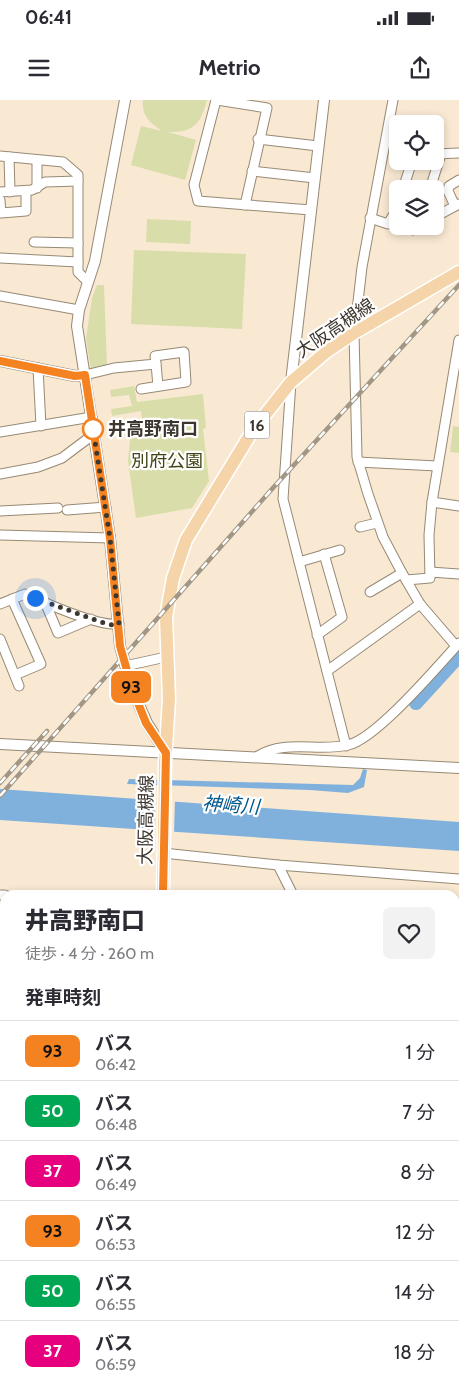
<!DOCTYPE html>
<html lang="ja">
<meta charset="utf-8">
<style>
:root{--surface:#fff;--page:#f2f2f3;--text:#2b2b33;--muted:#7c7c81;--line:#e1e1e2}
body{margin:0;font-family:Cabin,"Noto Sans JP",sans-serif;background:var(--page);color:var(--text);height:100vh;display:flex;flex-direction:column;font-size:19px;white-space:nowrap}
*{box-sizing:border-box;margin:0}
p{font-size:16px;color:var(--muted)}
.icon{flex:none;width:28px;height:28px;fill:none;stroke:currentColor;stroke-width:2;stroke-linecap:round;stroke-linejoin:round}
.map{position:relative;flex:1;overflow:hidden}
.panel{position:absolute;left:0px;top:790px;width:460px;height:501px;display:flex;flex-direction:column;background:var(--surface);border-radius:15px 15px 0 0;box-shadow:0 2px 8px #0003}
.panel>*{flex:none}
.badge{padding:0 10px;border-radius:8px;font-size:18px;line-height:32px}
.buttons{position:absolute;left:389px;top:15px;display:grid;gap:10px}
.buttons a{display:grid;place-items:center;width:55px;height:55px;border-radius:8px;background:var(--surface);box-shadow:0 2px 8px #0003;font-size:25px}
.you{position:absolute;width:25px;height:25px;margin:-12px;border:4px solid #fff;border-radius:50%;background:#1a73e8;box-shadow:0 0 0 8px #1a73e833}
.map>.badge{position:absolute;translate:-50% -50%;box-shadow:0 0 0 2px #fff}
h2{padding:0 25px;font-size:19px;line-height:45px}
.round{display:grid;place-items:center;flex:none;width:52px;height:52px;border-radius:8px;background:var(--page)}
.head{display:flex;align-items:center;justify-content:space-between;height:85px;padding:0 25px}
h1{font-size:24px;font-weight:800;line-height:38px}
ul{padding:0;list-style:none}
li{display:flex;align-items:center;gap:15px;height:60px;padding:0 25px;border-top:1px solid var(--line)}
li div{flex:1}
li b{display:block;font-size:19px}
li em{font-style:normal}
li .badge{min-width:55px;font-weight:700;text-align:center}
.status{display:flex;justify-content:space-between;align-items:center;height:35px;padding:0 25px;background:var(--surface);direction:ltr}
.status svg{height:14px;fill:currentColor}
header{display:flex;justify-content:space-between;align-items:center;height:65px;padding:0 25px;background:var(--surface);font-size:22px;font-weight:800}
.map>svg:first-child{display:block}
.green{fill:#d9ddaa}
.water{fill:#80b1dd}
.pier{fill:#f9e9d3}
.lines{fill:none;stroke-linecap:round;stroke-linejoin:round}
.river{stroke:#80b1dd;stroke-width:14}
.minor-casing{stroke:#978975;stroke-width:11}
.tertiary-casing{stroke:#978975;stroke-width:12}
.primary-casing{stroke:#fff;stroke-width:15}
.minor{stroke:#fff;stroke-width:9}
.tertiary{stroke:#fff;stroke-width:10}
.primary{stroke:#f5d4a9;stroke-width:12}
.rail-casing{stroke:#a29787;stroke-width:4.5}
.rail{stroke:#fff;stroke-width:2.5;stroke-dasharray:8;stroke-linecap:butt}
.line-casing{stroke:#fff;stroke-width:11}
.line{stroke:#f58220;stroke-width:8}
.walk{stroke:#3c362e;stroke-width:5;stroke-dasharray:0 9}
.stop-dot{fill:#fff;stroke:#f58220;stroke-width:2.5}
.labels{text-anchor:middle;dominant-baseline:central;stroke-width:4.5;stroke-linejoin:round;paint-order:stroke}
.shield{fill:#fff;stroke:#76726d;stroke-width:1}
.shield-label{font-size:16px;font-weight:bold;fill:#3c362e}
.street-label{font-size:18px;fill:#3c362e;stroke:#fff}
.stop-label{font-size:18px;font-weight:bold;fill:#3c362e;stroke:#fff;text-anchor:start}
.park-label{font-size:18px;fill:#424415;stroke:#fff}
.water-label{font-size:19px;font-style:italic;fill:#01588d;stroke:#fff}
</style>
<div class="status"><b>06:41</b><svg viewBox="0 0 49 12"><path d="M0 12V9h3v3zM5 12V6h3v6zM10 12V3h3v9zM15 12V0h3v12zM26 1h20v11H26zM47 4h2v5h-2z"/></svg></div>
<header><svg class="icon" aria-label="menu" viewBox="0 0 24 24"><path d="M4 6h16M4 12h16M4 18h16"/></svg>Metrio<svg class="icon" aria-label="share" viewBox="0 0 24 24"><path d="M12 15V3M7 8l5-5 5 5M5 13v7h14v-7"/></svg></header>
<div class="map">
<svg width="459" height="1291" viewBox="0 0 459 1291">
<rect width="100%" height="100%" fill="#f9e9d3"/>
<g class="green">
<path d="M143,0H207C201,23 194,33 168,32L196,40L185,80L131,65L141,26L162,31C150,23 141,15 143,0Z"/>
<polygon points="147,119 191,121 190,144 146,142"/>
<polygon points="134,150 246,154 242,229 131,224"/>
<polygon points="97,185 104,185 107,268 91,270 86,239 92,198"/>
<polygon points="134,286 137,302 203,294 206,328 203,329 209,381 192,408 136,418 128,361 131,331 143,324 141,311 112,316 111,309 132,306 129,295 111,297 110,290"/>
<polygon points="453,326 459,327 459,353 450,352"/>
</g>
<g class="water">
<polygon points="363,669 367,670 364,687 348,693 310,690 127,684 129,679 353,685 360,678"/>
<polygon points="0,689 459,722 459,751 0,720"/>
</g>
<polygon class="pier" points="155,697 175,698 174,733 154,732"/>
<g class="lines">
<polyline class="river" points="416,603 459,556"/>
<g class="minor-casing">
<g id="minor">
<polyline points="216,0 194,85 198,101 311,110"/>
<polyline points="217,0 267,8 245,105"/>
<polyline points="258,39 318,46"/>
<polyline points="435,54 459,53"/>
<polyline points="0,56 63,62 78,75 78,172 88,182"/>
<polyline points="9,57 10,92"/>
<polyline points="252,71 315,78"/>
<polyline points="37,88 37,61"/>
<polyline points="403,89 412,61"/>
<polyline points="430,89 441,54"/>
<polyline points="0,92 32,90 45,82 78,81"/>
<polyline points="0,100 1,113 26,111 26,91"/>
<polyline points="455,106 448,91 449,86 459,80"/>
<polyline points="435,117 459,104"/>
<polyline points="370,118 388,124 398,107"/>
<polyline points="406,126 413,130 420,126"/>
<polyline points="34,142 78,143"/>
<polyline points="0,158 78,162"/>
<polyline points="0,196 79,210"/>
<polyline points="359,230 356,219 362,167 393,0"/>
<polyline points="354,233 357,357 368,394 383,437 402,473 420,504 456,546"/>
<polyline points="459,240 432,402 459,406"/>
<polyline points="156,264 158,286"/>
<polyline points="38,268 41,326"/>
<polyline points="85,275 114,268 156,264 155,256 184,252 186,282 141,289"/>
<polyline points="291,282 283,399 346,646"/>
<polyline points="0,332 92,317"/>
<polyline points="358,362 437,366"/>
<polyline points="0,374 38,367 62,358 94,334"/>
<polyline points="67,410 106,407"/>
<polyline points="0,411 58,408"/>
<polyline points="360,427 377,423"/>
<polyline points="0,435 110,438"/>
<polyline points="299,462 340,450"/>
<polyline points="430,472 459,474"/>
<polyline points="406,480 430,478 429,435 432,402"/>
<polyline points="370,492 402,473"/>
<polyline points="12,499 41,564 15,575"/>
<polyline points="45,502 58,533 91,519"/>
<path d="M0,504L25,494C45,503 99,527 119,524"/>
<polyline points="317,535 342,517 324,454"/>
<polyline points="0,539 19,586"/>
<polyline points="125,566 166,557"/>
<polyline points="327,571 420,504"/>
<path d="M258,656C285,639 318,652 348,645C376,639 437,567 459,543"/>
<polyline points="163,753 278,765 459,779"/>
<polyline points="278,765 293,795"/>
<polyline points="0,795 5,795"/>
<polyline points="0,872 5,874"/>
<polyline points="455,974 459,977"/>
<polyline points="0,1051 5,1052"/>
<polyline points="455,1075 459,1075"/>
<polyline points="0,1083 5,1074"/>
<polyline points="455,1163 459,1164"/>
<polyline points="455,1234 459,1235"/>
<polyline points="78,1286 78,1291"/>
<polyline points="203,1286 221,1291"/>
<polyline points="433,1286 433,1291"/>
<polyline points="22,1291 70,1286"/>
<polyline points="260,1291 262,1286"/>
<polyline points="387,1291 388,1286"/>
</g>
</g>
<g class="tertiary-casing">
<g id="tertiary">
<polyline points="125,0 95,161 79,210 77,226 110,438 120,546 132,589 147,623 166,653"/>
<polyline points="0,261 75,276 85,275"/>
<polyline points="291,282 324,0"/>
<polyline points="0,644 459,668"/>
<polyline points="0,1235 5,1235"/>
</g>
</g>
<g class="primary-casing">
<g id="primary">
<polyline points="163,795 165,662 169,599 166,517 173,478 186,440 253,330 291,282 326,252 354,233 459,172"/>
<polyline points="0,1272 5,1260"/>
</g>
</g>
<use href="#minor" class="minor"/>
<use href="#tertiary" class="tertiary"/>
<use href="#primary" class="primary"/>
<g class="rail-casing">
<g id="rail">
<polyline points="0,683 47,631"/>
<polyline points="0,696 272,389 459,185"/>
</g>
</g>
<use href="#rail" class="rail"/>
</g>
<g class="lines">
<g class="line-casing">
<polyline id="line" points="0,261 75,276 85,275 110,438 120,546 132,588 146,623 166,653 163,795"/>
</g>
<use href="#line" class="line"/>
<polyline class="walk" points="35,498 101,522 112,525 119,524 110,438 93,329"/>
</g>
<circle class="stop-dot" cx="93" cy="329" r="10"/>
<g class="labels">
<rect class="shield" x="244.5" y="311.5" width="25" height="27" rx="4"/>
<g class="shield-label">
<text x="257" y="325">16</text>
</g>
<g class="street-label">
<text transform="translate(335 228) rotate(-34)">大阪高槻線</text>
<text transform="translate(146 720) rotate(-89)">大阪高槻線</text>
</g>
<g class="stop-label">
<text x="108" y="329">井高野南口</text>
</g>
<g class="park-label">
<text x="167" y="361">別府公園</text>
</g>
<g class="water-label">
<text transform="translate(231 705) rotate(4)">神崎川</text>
</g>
</g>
</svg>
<div class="buttons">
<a><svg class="icon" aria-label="locate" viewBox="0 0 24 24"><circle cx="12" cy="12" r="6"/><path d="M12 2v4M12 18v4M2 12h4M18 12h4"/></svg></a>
<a><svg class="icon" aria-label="layers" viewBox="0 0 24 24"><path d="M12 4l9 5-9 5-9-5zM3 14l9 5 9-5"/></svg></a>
</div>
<div class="you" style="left:35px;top:498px"></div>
<b class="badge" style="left:131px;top:587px;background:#f58220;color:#111">93</b>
<section class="panel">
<div class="head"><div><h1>井高野南口</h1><p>徒歩 · 4 分 · 260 m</p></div><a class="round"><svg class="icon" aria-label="heart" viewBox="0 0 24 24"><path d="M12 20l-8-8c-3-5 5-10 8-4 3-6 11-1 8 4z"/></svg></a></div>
<h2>発車時刻</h2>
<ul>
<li><span class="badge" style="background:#f58220;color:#111">93</span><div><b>バス</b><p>06:42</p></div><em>1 分</em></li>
<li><span class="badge" style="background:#00a651;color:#fff">50</span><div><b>バス</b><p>06:48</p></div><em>7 分</em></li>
<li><span class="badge" style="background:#e6007e;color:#fff">37</span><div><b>バス</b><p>06:49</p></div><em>8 分</em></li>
<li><span class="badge" style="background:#f58220;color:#111">93</span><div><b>バス</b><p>06:53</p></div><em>12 分</em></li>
<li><span class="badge" style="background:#00a651;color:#fff">50</span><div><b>バス</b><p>06:55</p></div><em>14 分</em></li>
<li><span class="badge" style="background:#e6007e;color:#fff">37</span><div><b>バス</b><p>06:59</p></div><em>18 分</em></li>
</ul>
</section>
</div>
